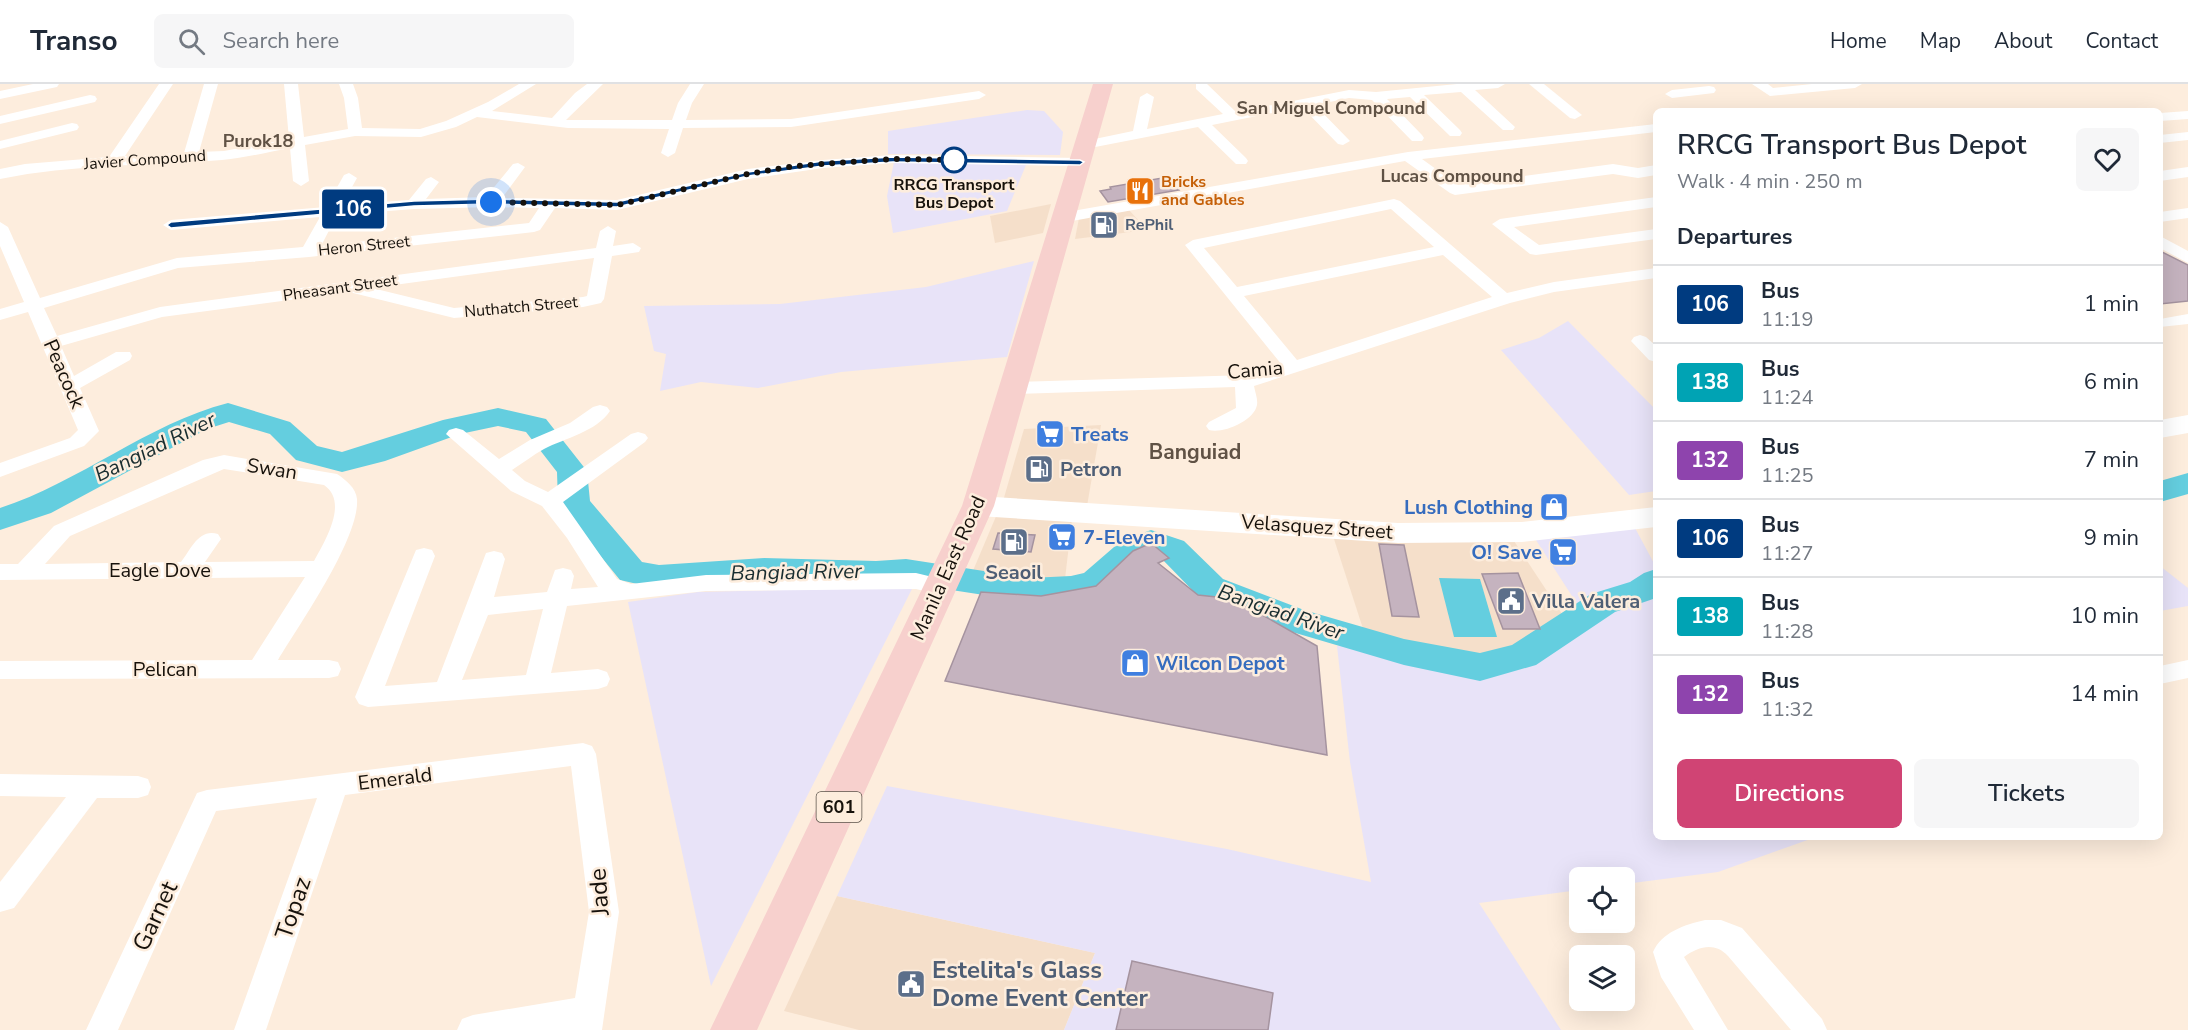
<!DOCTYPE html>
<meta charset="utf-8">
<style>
:root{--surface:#fff;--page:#f6f6f7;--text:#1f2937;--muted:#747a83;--line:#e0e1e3;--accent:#d04474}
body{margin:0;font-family:"Nunito Sans",sans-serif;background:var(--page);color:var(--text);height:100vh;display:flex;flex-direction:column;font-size:22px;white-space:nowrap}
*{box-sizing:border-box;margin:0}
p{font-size:20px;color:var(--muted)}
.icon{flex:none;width:33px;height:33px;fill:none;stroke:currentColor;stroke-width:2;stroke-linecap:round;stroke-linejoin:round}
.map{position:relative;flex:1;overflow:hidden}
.sheet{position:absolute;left:1653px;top:24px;width:510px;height:732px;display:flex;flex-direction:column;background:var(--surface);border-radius:9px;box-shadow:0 6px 24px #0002}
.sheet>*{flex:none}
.badge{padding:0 12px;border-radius:4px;font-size:21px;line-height:39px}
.fabs{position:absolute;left:1569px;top:783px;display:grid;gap:12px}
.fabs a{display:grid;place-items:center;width:66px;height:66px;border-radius:9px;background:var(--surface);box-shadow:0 6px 24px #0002;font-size:30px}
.you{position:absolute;width:30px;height:30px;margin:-15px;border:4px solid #fff;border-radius:50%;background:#1a73e8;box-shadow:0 0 0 9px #1a73e833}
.map>.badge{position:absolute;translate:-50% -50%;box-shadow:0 0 0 3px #fff}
h2{padding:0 24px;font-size:22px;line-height:54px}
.round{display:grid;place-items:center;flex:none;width:63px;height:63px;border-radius:9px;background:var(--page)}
.summary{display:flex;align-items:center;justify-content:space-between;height:102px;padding:0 24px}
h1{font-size:28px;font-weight:600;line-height:45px}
.button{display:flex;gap:12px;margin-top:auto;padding:12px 24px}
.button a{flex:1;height:69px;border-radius:9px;background:var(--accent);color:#fff;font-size:24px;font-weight:600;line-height:69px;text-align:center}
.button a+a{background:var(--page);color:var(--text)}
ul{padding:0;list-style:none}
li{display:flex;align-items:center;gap:18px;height:78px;padding:0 24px;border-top:2px solid var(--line)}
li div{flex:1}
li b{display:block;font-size:22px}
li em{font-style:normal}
li .badge{min-width:66px;font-weight:700;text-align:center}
header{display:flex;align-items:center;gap:36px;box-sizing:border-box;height:84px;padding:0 30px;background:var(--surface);border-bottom:2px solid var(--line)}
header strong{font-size:28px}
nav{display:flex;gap:33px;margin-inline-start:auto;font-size:21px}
.search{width:420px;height:54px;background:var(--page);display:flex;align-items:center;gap:15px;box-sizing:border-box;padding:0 21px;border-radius:9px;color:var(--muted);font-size:22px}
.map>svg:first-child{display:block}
.built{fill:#f5dfca}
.industrial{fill:#e8e3f8}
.water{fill:#64cedf}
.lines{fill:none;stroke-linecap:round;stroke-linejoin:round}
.river{fill:#64cedf;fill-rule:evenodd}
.building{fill:#c5b3bf;stroke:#a5939f;stroke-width:1.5}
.minor{fill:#fff;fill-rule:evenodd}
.secondary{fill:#fff;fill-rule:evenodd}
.primary{fill:#f7d0cd;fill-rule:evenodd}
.line{fill:#003b80;stroke:#fff;stroke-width:1.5}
.walk{stroke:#16110b;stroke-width:6;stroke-dasharray:0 10.8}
.stop-dot{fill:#fff;stroke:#003b80;stroke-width:3}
.labels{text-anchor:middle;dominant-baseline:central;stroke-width:5;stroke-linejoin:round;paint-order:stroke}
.far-street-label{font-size:16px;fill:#16110b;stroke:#fdeddd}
.far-food-label{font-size:16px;font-weight:bold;fill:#c56008;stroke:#fdeddd;text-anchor:start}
.far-stop-label{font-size:16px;font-weight:bold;fill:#16110b;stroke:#fdeddd}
.far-service-label{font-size:16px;font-weight:bold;fill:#4e5e75;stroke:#fdeddd;text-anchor:start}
.far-neighbourhood-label{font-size:18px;font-weight:bold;fill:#605245;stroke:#fdeddd}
.shield{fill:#fdeddd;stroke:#5b534a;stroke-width:1.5}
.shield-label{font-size:18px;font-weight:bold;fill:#16110b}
.street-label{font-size:20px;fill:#16110b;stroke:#fdeddd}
.shop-label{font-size:20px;font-weight:bold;fill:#366cbe;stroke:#fdeddd;text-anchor:start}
.service-label{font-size:20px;font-weight:bold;fill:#4e5e75;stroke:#fdeddd;text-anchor:start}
.water-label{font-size:21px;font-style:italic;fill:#192d30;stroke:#fdeddd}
.neighbourhood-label{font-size:21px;font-weight:bold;fill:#605245;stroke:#fdeddd}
.near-street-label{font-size:24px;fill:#16110b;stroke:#fdeddd}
.near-service-label{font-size:24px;font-weight:bold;fill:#4e5e75;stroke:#fdeddd;text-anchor:start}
</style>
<header>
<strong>Transo</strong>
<div class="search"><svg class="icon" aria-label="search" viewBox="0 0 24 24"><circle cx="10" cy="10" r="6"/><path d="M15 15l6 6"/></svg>Search here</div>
<nav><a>Home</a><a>Map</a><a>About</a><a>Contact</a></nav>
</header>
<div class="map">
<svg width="2188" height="946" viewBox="0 0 2188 946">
<rect width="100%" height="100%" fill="#fdeddd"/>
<g class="built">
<polygon points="1051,120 1043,149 995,159 990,132"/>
<polygon points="1129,126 1147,146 1075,155 1079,134"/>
<polygon points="1101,341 1087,422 1003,417 1024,345"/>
<polygon points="997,430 1072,435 1065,495 972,489"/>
<polygon points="1333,452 1514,457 1566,536 1510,571 1475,578 1408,566 1366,554"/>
<polygon points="837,812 1095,869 1064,946 859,946 784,927"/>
</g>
<g class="industrial">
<polygon points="1027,26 1044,27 1063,48 1060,71 888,70 888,47"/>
<polygon points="894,78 1026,81 1007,127 893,149 887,112"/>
<polygon points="1034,177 1007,273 841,288 758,304 701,298 660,307 666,270 654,267 644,222 780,220 926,203"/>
<polygon points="1568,237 1656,326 1656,407 1629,411 1501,266 1539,254"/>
<polygon points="1635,444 1656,483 1656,489 1634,504 1600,514 1581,526 1534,453"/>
<polygon points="2160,482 2188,504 2188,522 2160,527"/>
<polygon points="913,503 711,902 628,518 698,508"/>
<polygon points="1656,510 1656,753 1816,753 1718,788 1625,800 1624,794 1580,794 1579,806 1479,819 1561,946 1064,946 1095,869 837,812 887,702 1227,765 1371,798 1350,678 1337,562 1364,563 1472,590 1519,581 1551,559 1611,524"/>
</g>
<polygon class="water" points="1439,494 1480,495 1497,553 1454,553"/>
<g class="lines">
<g class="river">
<path d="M228,319L290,338L317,362L342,368L443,336L498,324L546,335L587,387L590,417L642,478L659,481L764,474L876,477L906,475L1030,494L1071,492L1084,489L1121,457L1151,446L1184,457L1223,495L1304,526L1404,555L1480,569L1512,561L1591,510L1630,498L1644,489L1656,485V514L1615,528L1536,581L1480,597L1404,581L1282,545L1199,513L1160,473L1152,470L1145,473L1107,506L1071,516L1030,518L906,499L876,501L764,498L659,505L620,496L563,426L558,419L557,388L526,348L498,342L460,350L385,377L342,388L296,376L270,350L229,338L207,345L51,429L0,446V424C80,398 147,340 228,319Z"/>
<polygon points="2188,389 2188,410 2160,418 2160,397"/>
</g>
</g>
<g class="building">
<polygon points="1168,93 1179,106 1108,118 1100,107 1111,105 1110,103"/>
<polygon points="2160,167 2188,181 2188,217 2160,220"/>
<polygon points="998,449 1035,451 1031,468 993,465"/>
<polygon points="1151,459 1169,474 1158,479 1198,511 1226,514 1250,524 1317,562 1327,671 945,597 981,508 1041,512 1096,502 1133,467"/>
<polygon points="1379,460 1404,461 1419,533 1392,532"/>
<polygon points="1518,489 1540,545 1503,545 1482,490"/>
<polygon points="1132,877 1273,909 1268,946 1116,946"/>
</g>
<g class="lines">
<g class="minor">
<polygon points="33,0 59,0 57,3 0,15 0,7"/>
<path d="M159,0H173L125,72L184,69L204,0H218L199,68L224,67L289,55L284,0H298L304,53L348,45L344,14L339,0H353L358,14L362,44L420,45L446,37L488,18L519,0H536L492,27L552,34L575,9L587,0H603L566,36H672L678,19L690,0H704L692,19L686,36L791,35L979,7L986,11L979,15L791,43L683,44L675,69L668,73L661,69L669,45L568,44L477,33L456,43L421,53L355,52L305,61L309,97L301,102L293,97L290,64C268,68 245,74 222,76C148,82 73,80 0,95V85L25,80L109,73Z"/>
<polygon points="1196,0 1207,0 1236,28 1349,6 1376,8 1457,0 1505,0 1498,4 1475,6 1515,43 1513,46 1503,46 1461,8 1424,11 1460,46 1462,49 1460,52 1450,52 1410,13 1387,15 1422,51 1424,54 1422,57 1412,57 1372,16 1349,14 1315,21 1350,57 1343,61 1338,60 1302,23 1212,41 1246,74 1248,77 1246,80 1236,80 1198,43 1085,65 1078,61 1085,57 1133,47 1140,13 1147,9 1154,13 1147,45 1223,30 1196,5"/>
<polygon points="1529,0 1544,0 1582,31 1575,35 1570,34"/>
<polygon points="1752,0 1768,0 1773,4 1812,0 1862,0 1855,4 1770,12"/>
<polygon points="1709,2 1714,3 1716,6 1714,9 1672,14 1665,10 1672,6"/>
<polygon points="90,11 95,12 97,15 95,18 0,40 0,32"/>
<polygon points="2188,27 2188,35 2160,37 2160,29"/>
<polygon points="72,39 77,40 79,43 77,46 0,65 0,57"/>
<polygon points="1656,40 1656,48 1422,75 1458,101 1613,80 1638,84 1656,81 1656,91 1638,94 1613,90 1455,111 1450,109 1405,77 1061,139 1053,134 1061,129 1408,68"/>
<polygon points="2188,48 2188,56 2160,59 2160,51"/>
<path d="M893,71L1080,74L1087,78L1080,82L893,79L823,84L748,95L617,126L555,124L540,146L534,148L309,173L178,184L44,224L57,252L160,223L596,164L600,147L608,142L616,147L613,162L633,159L641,164L639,168L612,172L604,215L601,219L583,223L454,234L349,208L162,233L61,262L74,292L116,268H130L132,272L130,276L80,304L99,347L84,362L0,393V379L70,354L78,346L28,228L0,236V225L24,218L0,162V138L8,143L40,214L177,174L303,163L320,133L171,146L163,141L171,136L326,123L344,91L349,89L357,94L342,121L409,116L426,95L431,93L439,98L426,115L486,113L513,80L518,79L525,83L502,114L617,116L748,85L823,76ZM491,123L539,124L529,139L321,162L337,131L414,125ZM594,174L587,212L583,213L454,224L372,204Z"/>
<polygon points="2188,83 2188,93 2160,97 2160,87"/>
<polygon points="1656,113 1656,123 1514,143 1539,161 1656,145 1656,155 1536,171 1530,170 1492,140 1500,135"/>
<path d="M1394,115L1400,117L1507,209L1554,198L1656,184V194L1554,208L1510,219L1254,302C1255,308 1258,315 1257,321C1254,337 1223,350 1209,346L1206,342L1209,338L1236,324L1235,303L1013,310L1006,308L1003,304L1006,300L1013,298L1248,291L1282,281L1185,161L1193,156ZM1391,125L1434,163L1237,203L1204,164ZM1443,171L1492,213L1297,276L1244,212Z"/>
<polygon points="2188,124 2188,134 2160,138 2160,128"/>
<polygon points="2160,152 2188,167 2188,179 2160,164"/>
<polygon points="2188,230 2188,240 2160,243 2160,235"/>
<polygon points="1640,251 1646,253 1656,262 1656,278 1649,276 1631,257 1634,253"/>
<path d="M600,321L607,323L610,327C596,348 565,354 544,365C533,371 523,379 512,386L525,397L548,408L631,350L638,348L645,350L648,354L645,358L563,418L617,495L631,500L706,491L916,489L949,497L953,503L949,509L941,511L916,505L706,507L567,522L551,589L598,585L607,588L610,595L607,602L598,605L368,623L359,620L355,613L416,466L424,464L432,466L435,472L385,602L437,598L486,469L494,467L502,469L505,475L494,513L547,508L555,486L563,484L571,486L574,492L571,505L598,503L567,454L542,422L511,407L446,350L449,346L456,344L463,346L499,375L530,356L570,339L593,323ZM543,525L526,591L462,596L488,531Z"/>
<path d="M224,371L337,390C346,396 356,404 357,415C360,454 299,541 278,576H329L338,578L341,585L338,592L329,594L0,595V577L252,576L305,493L0,496V480H18L54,442L203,376ZM224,385L324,401C349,418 325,457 314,477L205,478L221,455L218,450C199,444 191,465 181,478L45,480L70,452Z"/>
<polygon points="2188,576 2188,594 2160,600 2160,582"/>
<polygon points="583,659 592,662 596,670 619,828 602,946 457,946 462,935 473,931 575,914 589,828 571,682 345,711 266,946 234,946 317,714 216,727 118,946 86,946 197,709 207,706"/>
<polygon points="0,690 138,692 148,695 151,703 148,711 138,714 97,714 14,824 0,828 0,798 66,713 0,712"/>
<path d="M1705,836H1721L1742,844L1822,935L1827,946H1791L1728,872C1715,858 1699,862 1684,873L1728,946H1694L1661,893L1653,868C1662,848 1684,841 1705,836Z"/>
</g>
<g class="secondary">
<polygon points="2188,331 2188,349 2160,354 2160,336"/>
<polygon points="978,412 1398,439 1522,438 1656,423 1656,443 1522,458 1398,459 978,432 967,429 963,422 967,415"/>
</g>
<polygon class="primary" points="1093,0 1113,0 994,422 757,946 710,946 962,422"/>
</g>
<polygon class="line" points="893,73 1080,76 1084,78 1080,81 893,78 823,82 748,92 617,123 491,120 414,122 171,144 167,141 171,138 414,117 491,115 617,118 748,88 823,77"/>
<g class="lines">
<polyline class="walk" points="491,118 617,121 748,90 795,82 893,75 962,76 954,76"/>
</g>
<defs>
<g id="restaurant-square" transform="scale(1.5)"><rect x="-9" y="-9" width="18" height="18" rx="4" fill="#e8710a" stroke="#fdeddd"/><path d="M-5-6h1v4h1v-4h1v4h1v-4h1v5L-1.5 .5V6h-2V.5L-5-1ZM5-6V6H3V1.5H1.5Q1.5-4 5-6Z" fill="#fff"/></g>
<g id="fuel-square" transform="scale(1.5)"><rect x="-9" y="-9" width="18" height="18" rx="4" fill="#5c6f8a" stroke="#fdeddd"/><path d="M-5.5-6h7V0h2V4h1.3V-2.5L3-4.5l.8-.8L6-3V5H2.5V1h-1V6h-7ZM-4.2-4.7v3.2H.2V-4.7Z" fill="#fff"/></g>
<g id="supermarket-square" transform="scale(1.5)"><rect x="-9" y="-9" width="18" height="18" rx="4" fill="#3f7fe0" stroke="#fdeddd"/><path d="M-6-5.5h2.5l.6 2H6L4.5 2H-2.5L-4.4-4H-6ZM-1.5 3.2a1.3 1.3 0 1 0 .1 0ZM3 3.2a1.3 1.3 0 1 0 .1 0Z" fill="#fff"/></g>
<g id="shop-square" transform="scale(1.5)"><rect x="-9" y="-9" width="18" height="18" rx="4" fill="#3f7fe0" stroke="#fdeddd"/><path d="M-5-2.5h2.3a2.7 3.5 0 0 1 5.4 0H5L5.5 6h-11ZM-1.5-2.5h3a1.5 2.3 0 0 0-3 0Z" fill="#fff"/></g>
<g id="civic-square" transform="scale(1.5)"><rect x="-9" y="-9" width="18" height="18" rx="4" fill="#5c6f8a" stroke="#fdeddd"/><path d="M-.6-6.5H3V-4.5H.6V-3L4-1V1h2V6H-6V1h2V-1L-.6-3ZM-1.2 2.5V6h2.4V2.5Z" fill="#fff"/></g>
</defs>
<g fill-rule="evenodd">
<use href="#restaurant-square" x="1140" y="107"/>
<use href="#fuel-square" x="1104" y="141"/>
<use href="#supermarket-square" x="1050" y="350"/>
<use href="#fuel-square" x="1039" y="385"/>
<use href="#shop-square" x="1554" y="423"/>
<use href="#supermarket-square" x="1062" y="453"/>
<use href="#fuel-square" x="1014" y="458"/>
<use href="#supermarket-square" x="1563" y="468"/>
<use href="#civic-square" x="1511" y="517"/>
<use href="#shop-square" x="1135" y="579"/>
<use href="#civic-square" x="911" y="900"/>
</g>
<circle class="stop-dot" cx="954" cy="76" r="12"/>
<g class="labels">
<g class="far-street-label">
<text transform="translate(145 76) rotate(-4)">Javier Compound</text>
<text transform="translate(364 162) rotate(-6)">Heron Street</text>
<text transform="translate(340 204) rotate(-8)">Pheasant Street</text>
<text transform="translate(521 223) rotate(-5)">Nuthatch Street</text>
</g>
<g class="far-food-label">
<text x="1161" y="98">Bricks<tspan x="1161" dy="18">and Gables</tspan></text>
</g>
<g class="far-stop-label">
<text x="954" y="101">RRCG Transport<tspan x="954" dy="18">Bus Depot</tspan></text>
</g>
<g class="far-service-label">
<text x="1125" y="141">RePhil</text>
</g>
<g class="far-neighbourhood-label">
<text x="1331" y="24">San Miguel Compound</text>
<text x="258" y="57">Purok18</text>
<text x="1452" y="92">Lucas Compound</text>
</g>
<rect class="shield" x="816.5" y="708" width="45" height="30" rx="4.5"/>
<g class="shield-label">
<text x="839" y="723">601</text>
</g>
<g class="street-label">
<text transform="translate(1255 286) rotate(-5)">Camia</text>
<text transform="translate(64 290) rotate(66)">Peacock</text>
<text transform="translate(272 385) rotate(9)">Swan</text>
<text transform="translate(1317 443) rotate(4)">Velasquez Street</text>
<text transform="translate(948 484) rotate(-66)">Manila East Road</text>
<text x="160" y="486">Eagle Dove</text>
<text x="165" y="585">Pelican</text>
<text transform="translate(395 695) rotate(-7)">Emerald</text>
</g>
<g class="shop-label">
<text x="1071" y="350">Treats</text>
<text x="1533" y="423" text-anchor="end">Lush Clothing</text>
<text x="1083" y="453">7-Eleven</text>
<text x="1542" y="468" text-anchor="end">O! Save</text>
<text x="1156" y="579">Wilcon Depot</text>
</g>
<g class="service-label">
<text x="1060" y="385">Petron</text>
<text x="1014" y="488" text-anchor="middle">Seaoil</text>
<text x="1532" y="517">Villa Valera</text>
</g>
<g class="water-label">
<text transform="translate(155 363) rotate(-26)">Bangiad River</text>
<text transform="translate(796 488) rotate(-1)">Bangiad River</text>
<text transform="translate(1281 528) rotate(19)">Bangiad River</text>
</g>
<g class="neighbourhood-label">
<text x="1195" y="368">Banguiad</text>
</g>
<g class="near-street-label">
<text transform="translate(599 808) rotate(-94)">Jade</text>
<text transform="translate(293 824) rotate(-71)">Topaz</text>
<text transform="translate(155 832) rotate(-65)">Garnet</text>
</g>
<g class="near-service-label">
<text x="932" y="886">Estelita's Glass<tspan x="932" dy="28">Dome Event Center</tspan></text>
</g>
</g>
</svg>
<div class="fabs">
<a><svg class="icon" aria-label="locate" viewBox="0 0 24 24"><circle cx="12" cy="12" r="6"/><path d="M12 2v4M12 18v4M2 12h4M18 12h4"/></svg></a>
<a><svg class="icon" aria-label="layers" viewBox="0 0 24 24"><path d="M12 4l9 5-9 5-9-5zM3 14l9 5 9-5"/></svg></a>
</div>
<div class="you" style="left:491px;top:118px"></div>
<b class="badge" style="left:353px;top:125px;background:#003b80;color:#fff">106</b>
<section class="sheet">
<div class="summary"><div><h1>RRCG Transport Bus Depot</h1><p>Walk · 4 min · 250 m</p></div><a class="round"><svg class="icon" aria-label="heart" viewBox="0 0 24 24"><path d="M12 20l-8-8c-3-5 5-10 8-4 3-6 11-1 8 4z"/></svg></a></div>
<h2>Departures</h2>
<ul>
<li><span class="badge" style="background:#003b80;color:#fff">106</span><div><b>Bus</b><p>11:19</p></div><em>1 min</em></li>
<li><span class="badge" style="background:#00a3b4;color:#fff">138</span><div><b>Bus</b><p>11:24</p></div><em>6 min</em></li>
<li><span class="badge" style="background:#8e44ad;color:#fff">132</span><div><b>Bus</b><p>11:25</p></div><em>7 min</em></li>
<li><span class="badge" style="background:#003b80;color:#fff">106</span><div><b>Bus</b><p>11:27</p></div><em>9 min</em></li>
<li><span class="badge" style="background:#00a3b4;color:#fff">138</span><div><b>Bus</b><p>11:28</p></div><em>10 min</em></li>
<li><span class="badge" style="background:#8e44ad;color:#fff">132</span><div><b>Bus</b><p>11:32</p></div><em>14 min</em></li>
</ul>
<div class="button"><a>Directions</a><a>Tickets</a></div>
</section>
</div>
